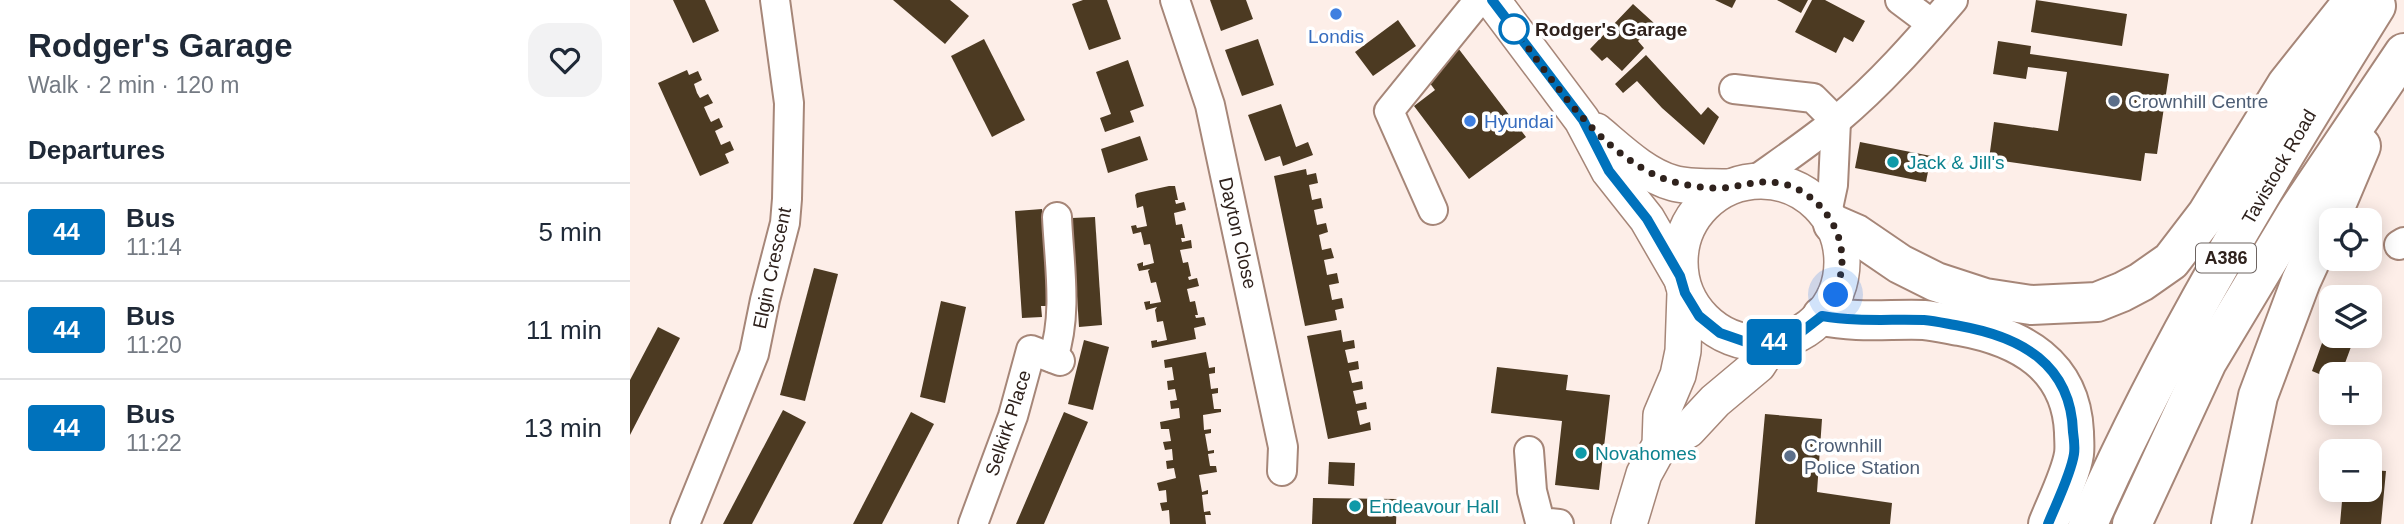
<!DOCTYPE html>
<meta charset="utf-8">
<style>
:root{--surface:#fff;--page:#f2f2f3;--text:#1f2937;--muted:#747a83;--line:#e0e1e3}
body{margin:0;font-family:Arial,sans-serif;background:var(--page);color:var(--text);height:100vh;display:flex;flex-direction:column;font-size:26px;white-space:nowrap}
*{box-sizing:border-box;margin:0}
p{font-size:23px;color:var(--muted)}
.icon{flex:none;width:38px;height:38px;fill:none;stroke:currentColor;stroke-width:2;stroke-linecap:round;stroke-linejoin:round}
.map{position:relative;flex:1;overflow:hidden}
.details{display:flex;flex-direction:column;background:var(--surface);width:630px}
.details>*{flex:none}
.badge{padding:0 14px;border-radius:5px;font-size:24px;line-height:46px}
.fabs{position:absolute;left:1689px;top:208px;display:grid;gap:14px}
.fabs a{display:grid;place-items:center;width:63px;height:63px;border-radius:14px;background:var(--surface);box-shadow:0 4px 18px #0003;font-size:35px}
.you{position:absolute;width:35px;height:35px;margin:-18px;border:5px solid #fff;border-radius:50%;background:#1a73e8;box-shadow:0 0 0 10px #1a73e833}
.map>.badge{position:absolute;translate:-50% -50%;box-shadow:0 0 0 4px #fff}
h2{padding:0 28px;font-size:26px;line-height:63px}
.round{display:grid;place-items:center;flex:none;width:74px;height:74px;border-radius:21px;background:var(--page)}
.headline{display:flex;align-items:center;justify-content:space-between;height:119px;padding:0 28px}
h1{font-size:33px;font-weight:700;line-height:52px}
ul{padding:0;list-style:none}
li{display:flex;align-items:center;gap:21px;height:98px;padding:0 28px;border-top:2px solid var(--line)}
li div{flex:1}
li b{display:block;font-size:26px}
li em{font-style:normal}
li .badge{min-width:77px;font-weight:700;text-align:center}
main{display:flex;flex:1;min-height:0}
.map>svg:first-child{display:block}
.building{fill:#4c3a22}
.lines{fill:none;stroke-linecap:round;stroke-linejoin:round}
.minor-casing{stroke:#a68678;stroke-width:32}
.major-casing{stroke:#a68678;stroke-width:38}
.highway-casing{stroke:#a68678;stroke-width:42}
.minor{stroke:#fff;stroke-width:28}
.major{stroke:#fff;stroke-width:35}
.highway{stroke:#fff;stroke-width:38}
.line-casing{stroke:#fff;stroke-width:16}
.line{stroke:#0072bc;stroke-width:10}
.walk{stroke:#2f221d;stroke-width:7;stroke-dasharray:0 12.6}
.shop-dot{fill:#3f7fe0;stroke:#fff;stroke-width:2.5}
.stop-dot{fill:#fff;stroke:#0072bc;stroke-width:3.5}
.service-dot{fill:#5c6f8a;stroke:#fff;stroke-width:2.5}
.culture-dot{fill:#0f9aa8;stroke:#fff;stroke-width:2.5}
.labels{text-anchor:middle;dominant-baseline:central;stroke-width:7;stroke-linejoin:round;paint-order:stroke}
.shield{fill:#fff;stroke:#6d6461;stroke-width:2}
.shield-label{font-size:18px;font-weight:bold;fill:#2f221d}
.stop-label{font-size:19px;font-weight:bold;fill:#2f221d;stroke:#fff;text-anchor:start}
.shop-label{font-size:19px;fill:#366cbe;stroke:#fff}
.service-label{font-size:19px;fill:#4e5e75;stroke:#fff;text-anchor:start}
.culture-label{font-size:19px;fill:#0d838f;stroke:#fff;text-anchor:start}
.street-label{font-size:19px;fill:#2f221d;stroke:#fff}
</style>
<main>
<section class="details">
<div class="headline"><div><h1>Rodger's Garage</h1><p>Walk · 2 min · 120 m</p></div><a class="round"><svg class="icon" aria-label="heart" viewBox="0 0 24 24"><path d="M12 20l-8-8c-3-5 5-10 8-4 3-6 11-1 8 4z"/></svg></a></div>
<h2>Departures</h2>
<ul>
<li><span class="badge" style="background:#0072bc;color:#fff">44</span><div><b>Bus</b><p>11:14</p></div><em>5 min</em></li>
<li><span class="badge" style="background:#0072bc;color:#fff">44</span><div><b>Bus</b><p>11:20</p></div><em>11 min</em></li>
<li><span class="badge" style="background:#0072bc;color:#fff">44</span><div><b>Bus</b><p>11:22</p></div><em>13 min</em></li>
</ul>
</section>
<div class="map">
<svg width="1774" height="524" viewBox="0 0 1774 524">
<rect width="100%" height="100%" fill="#fdeee8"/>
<g class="building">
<polygon points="43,0 75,0 89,31 63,43"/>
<polygon points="263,0 320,0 339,16 315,44"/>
<polygon points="453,0 477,0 491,39 459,50 442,4"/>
<polygon points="580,0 616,0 623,19 591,31"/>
<polygon points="1085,0 1106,0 1102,8"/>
<polygon points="1147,0 1178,0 1171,13"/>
<polygon points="1182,0 1195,0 1235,21 1223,42 1214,37 1206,53 1165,32"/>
<polygon points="1406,0 1497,14 1492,46 1401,32"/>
<polygon points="1003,4 1025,24 1008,41 1014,48 992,71 977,57 972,61 960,49"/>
<polygon points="768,20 786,46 743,76 725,52"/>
<polygon points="354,39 395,120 362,137 321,56"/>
<polygon points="628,39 644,85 612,96 595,50"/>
<polygon points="1368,41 1401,46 1400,54 1539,74 1527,154 1515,153 1511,181 1359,159 1364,122 1428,131 1437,72 1398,67 1396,79 1363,74"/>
<polygon points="828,48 896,137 839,179 784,106 805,90 793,74"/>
<polygon points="1016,55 1071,115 1078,107 1089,117 1074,145 1032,108 1007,81 993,93 985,84"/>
<polygon points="498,60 514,106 500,111 504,122 475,132 470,118 481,114 466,72"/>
<polygon points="57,70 59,75 68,71 72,80 64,84 67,93 70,98 78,94 83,103 74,107 78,116 81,122 89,118 93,127 85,131 91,145 100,141 104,150 95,154 99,163 70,176 28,83"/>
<polygon points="651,104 666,147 678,142 683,155 653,166 650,156 635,161 618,115"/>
<polygon points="510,136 518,160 478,173 471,149"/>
<polygon points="1230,142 1301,156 1296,182 1225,168"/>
<polygon points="676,169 677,175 686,173 688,183 679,185 682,200 691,198 693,208 684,210 687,225 696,223 698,232 689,235 692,250 701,248 704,258 694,260 697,275 707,273 709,283 699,285 702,300 712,298 714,308 705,310 707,320 675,326 644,176"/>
<polygon points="539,186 545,186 548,200 545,200 546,204 554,202 556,210 544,213 546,225 552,224 555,238 551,238 552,242 561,240 562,248 550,250 553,263 558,262 561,276 558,277 559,280 567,278 569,286 557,289 560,302 565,301 568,315 565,315 566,318 574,317 576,325 564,328 566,339 522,348 521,341 527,340 527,342 537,340 533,321 527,322 525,310 527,307 516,310 514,302 520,301 520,304 531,302 526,282 521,283 518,271 520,269 509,271 507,264 513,262 513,266 524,263 520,244 514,245 511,232 503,234 501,226 506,225 507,228 517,226 513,206 507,208 505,195 507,193"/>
<polygon points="412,209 418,306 411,306 412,317 392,318 385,211"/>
<polygon points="465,217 472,325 449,327 442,218"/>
<polygon points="184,268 208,274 175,401 150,395"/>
<polygon points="311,301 336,307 315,403 290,397"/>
<polygon points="1701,318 1701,336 1725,336 1711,374 1701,374 1701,379 1682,371"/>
<polygon points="28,327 50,338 0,435 0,380"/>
<polygon points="711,330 713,342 724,340 725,348 715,350 718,363 728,361 729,369 719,371 722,383 732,381 733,389 723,391 726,404 736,402 737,409 727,411 730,425 740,422 741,430 698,439 677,336"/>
<polygon points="454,340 479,347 463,410 438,404"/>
<polygon points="576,352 579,368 585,367 585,373 579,374 581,389 588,388 588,393 582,394 584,409 591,409 591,412 573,415 574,430 581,429 581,433 575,434 578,451 584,450 584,453 578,454 580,466 586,466 587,472 569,475 572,492 578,490 578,494 572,495 574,512 580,511 581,515 575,515 576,524 540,524 539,510 532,511 530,503 537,502 536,490 529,491 527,483 546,478 544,468 537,469 536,461 543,460 542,449 535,450 533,442 541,441 539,429 531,429 530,422 550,418 549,408 541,409 540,401 547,400 545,389 538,390 537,381 544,380 542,367 535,368 534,360"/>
<polygon points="867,367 938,375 936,390 980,395 969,490 925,485 932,421 861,413"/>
<polygon points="153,410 176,422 122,524 93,524"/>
<polygon points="281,412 304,424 252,524 223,524"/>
<polygon points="434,412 458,422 445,452 414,524 386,524"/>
<polygon points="1135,414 1192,419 1187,492 1262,503 1260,524 1125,524"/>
<polygon points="699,462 725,463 724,486 698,484"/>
<polygon points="1740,470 1756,471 1751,524 1710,524 1713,490 1740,490"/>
<polygon points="683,498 767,499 766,524 682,524"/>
</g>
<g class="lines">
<g class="minor-casing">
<g id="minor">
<polyline points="545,0 580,105 653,447 652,471"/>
<polyline points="1270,0 1302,24"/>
<polyline points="1104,89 1183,98 1206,121"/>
<path d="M1124,181C1152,161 1180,142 1207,120C1250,84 1286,43 1323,0"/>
<polyline points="803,210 759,111 849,0"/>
<polyline points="1197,213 1203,185 1206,121"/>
<polyline points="1769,245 1774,242"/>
<path d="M423,358C438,314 429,263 427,217"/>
<polyline points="899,451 902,491 910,522 929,524"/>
<polyline points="55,524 124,354 135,300 155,223 157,199 159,103 145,0"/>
<polyline points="343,524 383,416 401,350 430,361"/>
</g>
</g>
<g class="major-casing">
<g id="major">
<polyline points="862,0 952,120 979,171 1017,219 1050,276"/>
<path d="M966,131C989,150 1014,175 1043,183C1060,188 1081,186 1098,187"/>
<circle cx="1131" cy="262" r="81"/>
<polyline points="1030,445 1058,430 1085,401 1128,365 1143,342"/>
<polyline points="999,524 1014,474 1030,445 1031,415 1048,375 1053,351 1055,293"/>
</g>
</g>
<g class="highway-casing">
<g id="highway">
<polyline points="1203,224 1226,234 1270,264 1306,282 1355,298 1401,305 1467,302 1492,292 1511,282 1541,261 1577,214 1657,84 1724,0"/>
<path d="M1192,316C1226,323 1259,319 1294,320C1306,321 1318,324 1330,326C1391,337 1441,365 1444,432C1444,439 1445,447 1444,454C1441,474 1426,504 1418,524"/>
<path d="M1458,524C1537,344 1642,173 1746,6"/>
<polyline points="1502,524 1577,362 1667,212 1774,53"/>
<polyline points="1601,524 1628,396 1671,281 1709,198 1731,146"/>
</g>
</g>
<use href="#minor" class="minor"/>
<use href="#major" class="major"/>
<use href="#highway" class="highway"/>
</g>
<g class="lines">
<g class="line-casing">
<path id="line" d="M862,0L953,120L979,171L1017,219L1050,276L1055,293L1069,316L1090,333L1116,342H1143L1170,333L1192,316C1226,322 1259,319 1294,320C1306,321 1318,324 1330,326C1391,337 1441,364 1443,432C1444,439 1445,447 1444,454C1441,474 1426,504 1418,524"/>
</g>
<use href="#line" class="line"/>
<path class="walk" d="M884,29C924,82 962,143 1023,174C1043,184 1079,191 1101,187C1118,184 1131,180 1148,183C1179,187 1207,218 1211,248C1214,264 1210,279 1206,295"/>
</g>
<g class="shop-dot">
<circle cx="706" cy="14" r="7"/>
<circle cx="840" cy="121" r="7"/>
</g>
<circle class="stop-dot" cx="884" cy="29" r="14"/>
<g class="service-dot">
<circle cx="1484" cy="101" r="7"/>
<circle cx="1160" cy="456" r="7"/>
</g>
<g class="culture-dot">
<circle cx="1263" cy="162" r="7"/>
<circle cx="951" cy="453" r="7"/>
<circle cx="725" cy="506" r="7"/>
</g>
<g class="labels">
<rect class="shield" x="1566" y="243.5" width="60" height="29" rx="5"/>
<g class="shield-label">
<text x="1596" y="258">A386</text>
</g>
<g class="stop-label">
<text x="905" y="29">Rodger's Garage</text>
</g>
<g class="shop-label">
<text x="706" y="36">Londis</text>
<text x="854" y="121" text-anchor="start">Hyundai</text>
</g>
<g class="service-label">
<text x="1498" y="101">Crownhill Centre</text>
<text x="1174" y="445">Crownhill<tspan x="1174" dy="22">Police Station</tspan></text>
</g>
<g class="culture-label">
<text x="1277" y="162">Jack &amp; Jill's</text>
<text x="965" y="453">Novahomes</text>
<text x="739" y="506">Endeavour Hall</text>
</g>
<g class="street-label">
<text transform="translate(1649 167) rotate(-60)">Tavistock Road</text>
<text transform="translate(608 233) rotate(77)">Dayton Close</text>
<text transform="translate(142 268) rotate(-78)">Elgin Crescent</text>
<text transform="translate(378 423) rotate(-72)">Selkirk Place</text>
</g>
</g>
</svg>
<div class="fabs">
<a><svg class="icon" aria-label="locate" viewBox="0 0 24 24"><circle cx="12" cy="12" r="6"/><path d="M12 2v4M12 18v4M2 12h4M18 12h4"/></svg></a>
<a><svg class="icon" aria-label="layers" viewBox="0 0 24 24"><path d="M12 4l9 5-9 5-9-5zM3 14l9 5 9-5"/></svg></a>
<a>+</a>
<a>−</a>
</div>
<div class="you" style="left:1206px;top:295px"></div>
<b class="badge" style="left:1144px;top:342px;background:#0072bc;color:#fff">44</b>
</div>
</main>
